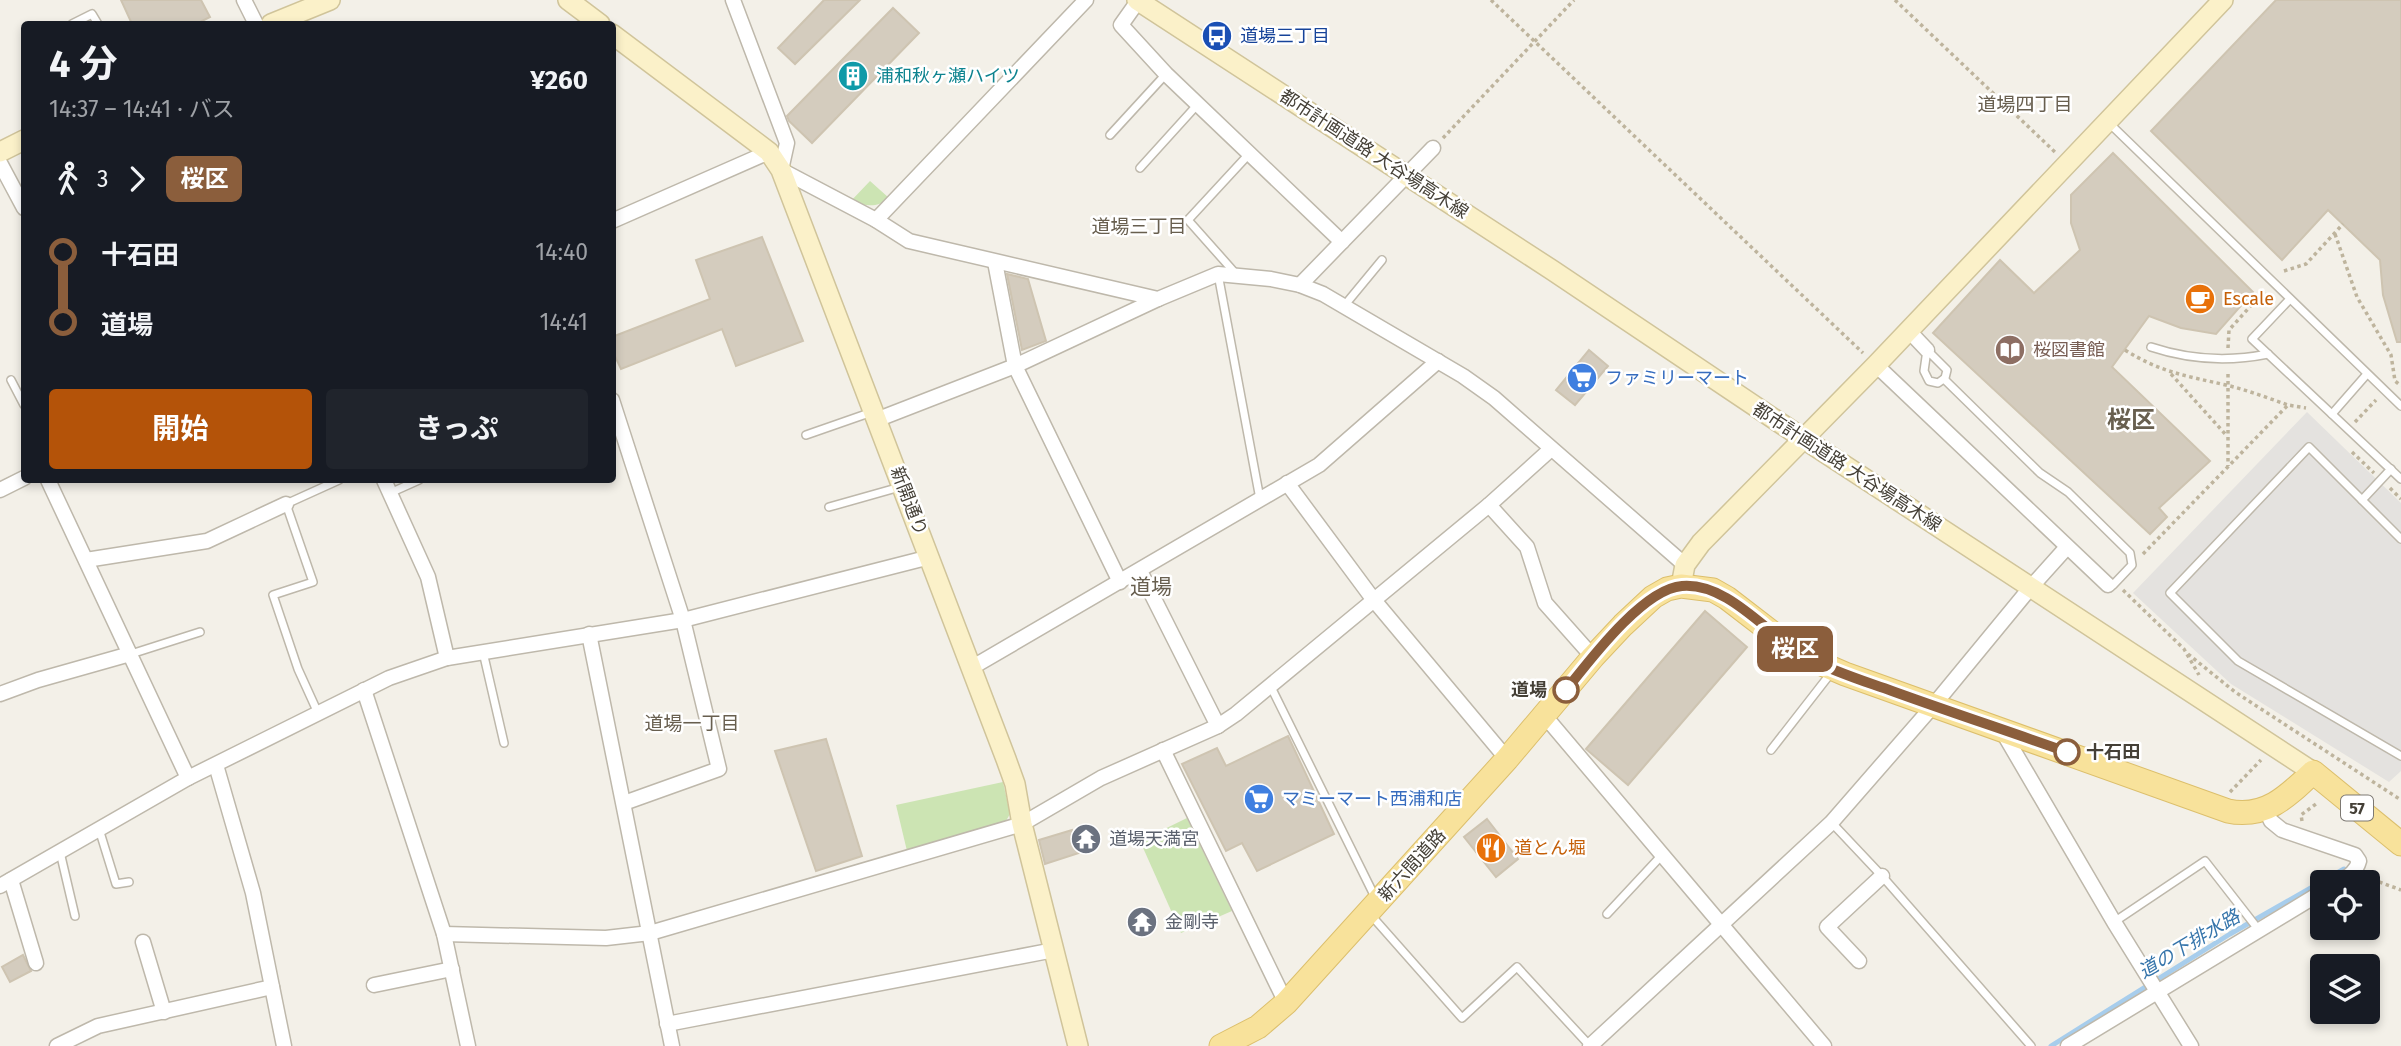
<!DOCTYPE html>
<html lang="ja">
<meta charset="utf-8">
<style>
:root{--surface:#171b24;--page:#20242c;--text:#f1f3f6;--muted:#9ea1a6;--accent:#b45309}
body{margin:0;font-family:"Fira Sans","Noto Sans JP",sans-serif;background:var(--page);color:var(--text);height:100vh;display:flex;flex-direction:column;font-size:26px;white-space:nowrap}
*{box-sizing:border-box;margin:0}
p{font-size:23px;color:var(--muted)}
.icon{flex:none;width:38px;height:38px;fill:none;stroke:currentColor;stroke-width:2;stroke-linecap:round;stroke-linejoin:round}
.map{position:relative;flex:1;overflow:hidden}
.drawer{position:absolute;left:21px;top:21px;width:595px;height:462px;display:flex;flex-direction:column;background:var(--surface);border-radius:7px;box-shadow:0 4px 10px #0003}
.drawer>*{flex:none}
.badge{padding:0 14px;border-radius:10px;font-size:24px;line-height:46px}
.controls{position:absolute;left:2310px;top:870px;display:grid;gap:14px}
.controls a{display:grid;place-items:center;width:70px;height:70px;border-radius:7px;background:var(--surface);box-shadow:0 4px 10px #0003;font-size:35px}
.map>.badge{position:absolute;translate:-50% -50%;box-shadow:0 0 0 4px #fff}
.legs{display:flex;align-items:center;gap:10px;height:77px;padding:0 28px;font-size:23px}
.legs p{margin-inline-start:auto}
.overview{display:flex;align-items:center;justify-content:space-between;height:119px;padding:0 28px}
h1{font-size:38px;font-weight:700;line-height:52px}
.primary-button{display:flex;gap:14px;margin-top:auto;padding:14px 28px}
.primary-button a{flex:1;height:80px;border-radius:7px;background:var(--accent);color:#fff;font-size:28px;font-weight:700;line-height:80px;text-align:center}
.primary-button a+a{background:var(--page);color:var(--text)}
ul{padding:0 28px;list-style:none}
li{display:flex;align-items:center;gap:24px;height:70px;font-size:26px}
li i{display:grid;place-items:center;width:10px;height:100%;margin:0 9px;background:currentColor}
li i::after{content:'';width:18px;height:18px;margin:-9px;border:5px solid;border-radius:50%;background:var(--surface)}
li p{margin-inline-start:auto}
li:first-child i{background:linear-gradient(#0000 50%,currentColor 0)}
li:last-child i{background:linear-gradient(currentColor 50%,#0000 0)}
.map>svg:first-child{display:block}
.green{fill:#cce4b3}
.parking{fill:#e4e2df}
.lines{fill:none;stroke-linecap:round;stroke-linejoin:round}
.stream{stroke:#a7cdec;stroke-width:5}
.building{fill:#d4ccbe;stroke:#cec4b1;stroke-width:2}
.lane-casing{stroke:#beb8ab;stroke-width:10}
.street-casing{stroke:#beb8ab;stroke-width:17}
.secondary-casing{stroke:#d0c49a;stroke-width:22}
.primary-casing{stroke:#dcbf6c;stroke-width:25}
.path{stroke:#beb49d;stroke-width:3.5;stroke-dasharray:3.5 3.5;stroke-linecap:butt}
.lane{stroke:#fff;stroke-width:7}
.street{stroke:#fff;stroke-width:14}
.secondary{stroke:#fbf1c9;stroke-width:19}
.primary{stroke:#f8e29b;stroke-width:23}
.line-1-casing{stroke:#fff;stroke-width:16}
.line-1{stroke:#8b5e3c;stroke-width:10}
.stop-1-dot{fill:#fff;stroke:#8b5e3c;stroke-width:3.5}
.labels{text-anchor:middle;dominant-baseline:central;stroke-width:5;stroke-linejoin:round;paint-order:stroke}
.shield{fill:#fff;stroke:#7d7973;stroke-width:2}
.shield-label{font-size:16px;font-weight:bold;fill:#454037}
.transit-label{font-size:18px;fill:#164399;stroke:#fff;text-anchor:start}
.culture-label{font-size:18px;fill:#0d838f;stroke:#fff;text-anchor:start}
.street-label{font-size:18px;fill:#454037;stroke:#fff}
.food-label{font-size:18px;fill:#c56008;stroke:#fff;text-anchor:start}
.education-label{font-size:18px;fill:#785e54;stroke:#fff;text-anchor:start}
.shop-label{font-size:18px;fill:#366cbe;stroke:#fff;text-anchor:start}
.stop-label{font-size:18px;font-weight:bold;fill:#454037;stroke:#fff;text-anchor:end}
.worship-label{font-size:18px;fill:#5b616d;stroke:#fff;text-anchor:start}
.neighbourhood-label{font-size:19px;fill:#685f4f;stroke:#fff}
.water-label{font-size:19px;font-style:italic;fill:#3675ab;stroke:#fff}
.quarter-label{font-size:21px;fill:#685f4f;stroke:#fff}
.district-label{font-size:24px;font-weight:bold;fill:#685f4f;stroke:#fff}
</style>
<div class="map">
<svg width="2401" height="1046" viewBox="0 0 2401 1046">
<rect width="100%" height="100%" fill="#f3f0e8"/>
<g class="green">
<path d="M870,181L889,198C876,209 866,205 850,202Z"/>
<polygon points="1003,782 1010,814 1003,826 907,851 896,805"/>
<polygon points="1187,818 1232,911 1181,933 1140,841"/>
</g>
<polygon class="parking" points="2307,412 2401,503 2401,771 2389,782 2231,684 2133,593"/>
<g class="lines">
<polyline class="stream" points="2051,1046 2230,934 2344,869"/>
</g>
<g class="building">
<polygon points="121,0 201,0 210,17 196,24 132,24"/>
<polygon points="824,0 860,0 795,64 778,48"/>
<polygon points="2276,0 2401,0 2401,342 2397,342 2383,295 2380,260 2328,210 2282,260 2151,131"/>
<polygon points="893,8 919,33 812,143 789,121 787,116"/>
<polygon points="2113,153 2253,292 2216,334 2181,328 2149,316 2112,367 2210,461 2159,508 2167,517 2150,534 1933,333 2000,260 2034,293 2080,250 2071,223 2071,195"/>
<polygon points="762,237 803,341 736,366 722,329 621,369 612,350 612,337 710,299 696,260"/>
<polygon points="1007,274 1028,279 1046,341 1022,350"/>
<polygon points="1589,350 1608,366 1575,405 1556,390"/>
<polygon points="1705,611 1747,647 1628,785 1586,749"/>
<polygon points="1288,736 1334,834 1257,871 1242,843 1226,851 1182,764 1217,748 1226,766"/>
<polygon points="826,739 862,856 816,871 775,751"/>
<polygon points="1487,819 1518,859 1496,877 1464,837"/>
<polygon points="1072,830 1074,837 1092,831 1094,848 1045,864 1039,840"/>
<polygon points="23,955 31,971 10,982 2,967"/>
</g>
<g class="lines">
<g class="lane-casing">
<g id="lane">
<polyline points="72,24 92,14 98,24"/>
<polyline points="2109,123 2401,406"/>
<polyline points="1110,135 1166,74"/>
<polyline points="1140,168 1198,104"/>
<polyline points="1218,274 1260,499"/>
<polyline points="1236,274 1188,220 1249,154"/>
<polyline points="2290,299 2252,339 2401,479"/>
<polyline points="1344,306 1382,260"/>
<path d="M2151,347C2190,360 2228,362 2268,354"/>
<polygon points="1927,350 1947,370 1945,378 1938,383 1929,381 1924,371"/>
<polyline points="1944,379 2040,473 2068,492 2130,553 2132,565 2113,585 2108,586"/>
<polyline points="11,380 24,405"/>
<polyline points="2332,414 2367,374"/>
<polyline points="806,435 872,412"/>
<polyline points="390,493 419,480"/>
<polyline points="2362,500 2391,469"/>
<polyline points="829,507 900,487"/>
<polyline points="2401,539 2309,447 2170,593 2238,661 2401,756"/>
<polyline points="483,652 504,743"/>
<polyline points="131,654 200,632"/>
<polyline points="1270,685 1375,897"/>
<polyline points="318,713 298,669 273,595 313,582 286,504 339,480"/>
<polyline points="1771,750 1831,673"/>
<polyline points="1832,823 1882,876 2031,1046"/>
<polyline points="99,829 116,884 129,882"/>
<polyline points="60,852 75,916"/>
<polyline points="1370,914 1462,1018 1517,967 1590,1046"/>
<polyline points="1607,914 1662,855"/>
<polyline points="2114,922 2205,861 2258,929"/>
</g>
</g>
<g class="street-casing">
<g id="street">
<polyline points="244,0 256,24"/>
<polyline points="733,0 787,143 781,170 876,220 909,241 1158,299 1218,274 1271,279 1300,285 1323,294 1463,376 1494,398 1685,565"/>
<polyline points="1138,1 1121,25 1166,74 1342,242"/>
<polyline points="0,163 24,208"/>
<polyline points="876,220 1086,0"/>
<polyline points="612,221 769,152"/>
<polyline points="995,262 1015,366 1120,582"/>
<polyline points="1300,285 1433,148"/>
<polyline points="1909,331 1927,350"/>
<polyline points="1876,365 2108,585"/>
<polyline points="612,400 683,620 719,769 624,803"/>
<polyline points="876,420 1015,366 1158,299"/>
<polyline points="48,480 188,778"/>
<polyline points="384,480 428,577 447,658"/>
<polyline points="1287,483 1373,599 1507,759"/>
<polyline points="0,490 24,478"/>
<polyline points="1489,505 1527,547 1545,603 1593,657"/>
<polyline points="86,560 207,541 286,504"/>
<polyline points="1140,571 1218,726"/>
<polyline points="589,634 672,1046"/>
<polyline points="971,668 1319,465 1438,361"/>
<polyline points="364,690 444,934 468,1046"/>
<polyline points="0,694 38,680 130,654"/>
<polyline points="1544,715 1824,1046"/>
<polyline points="2001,729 2114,922 2191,1046"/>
<polyline points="1163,750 1286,1003"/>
<polyline points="216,765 253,893 284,1046"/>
<path d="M2265,808L2271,821L2282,830L2355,855L2359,861C2356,872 2349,876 2339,882"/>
<polyline points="11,880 36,963"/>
<polyline points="0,886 188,778 389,678 447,658 683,620 930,557"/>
<polyline points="444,934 606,938 650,933 1022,824 1101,778 1218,726 1236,714 1489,505 1551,449"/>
<polyline points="143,942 164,1012"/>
<polyline points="1859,961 1827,927 1882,876"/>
<polyline points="374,985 452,969"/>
<polyline points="667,1024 1054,950"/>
<polyline points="57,1046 98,1026 272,987"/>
<polyline points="1590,1046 1831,823 1933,706 2031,587 2067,547"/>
<polyline points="2068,1046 2322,892"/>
</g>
</g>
<g class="secondary-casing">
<g id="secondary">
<polyline points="568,0 600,24"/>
<polyline points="1137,0 1552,270 1804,439 2313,772"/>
<polyline points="271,24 330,0"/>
<polyline points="612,34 769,152 781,170 1006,759 1015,784 1022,824 1078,1046"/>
<polyline points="0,152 24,140"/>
<polyline points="1681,586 1685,565 1701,543 1876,365 2223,0"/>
</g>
</g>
<g class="primary-casing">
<path id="primary" d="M1221,1046L1258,1027L1286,1003L1507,759L1593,657L1623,625L1653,597L1667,589L1681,586L1713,590L1727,598L1788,645L1808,658L1845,674L2228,811C2265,819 2288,796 2313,772L2401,844"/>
</g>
<g class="path">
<polyline points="1491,0 1863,353"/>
<polyline points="1895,0 2056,153"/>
<polyline points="1443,138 1574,0"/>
<polyline points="2335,234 2357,297 2391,355 2395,381 2401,386"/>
<polyline points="2284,271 2306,264 2343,224"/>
<polyline points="2228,348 2229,330 2264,291"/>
<path d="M2125,350C2160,372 2186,376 2226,385C2247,390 2268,398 2288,405"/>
<polyline points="2171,374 2227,436"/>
<polyline points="2228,374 2228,466"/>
<polyline points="2355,422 2376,400"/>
<polyline points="2352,452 2374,473"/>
<polyline points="2390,488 2401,499"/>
<polyline points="2143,554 2288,405 2306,408"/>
<polyline points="2123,590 2184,649 2199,675"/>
<polyline points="2188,654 2235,692 2401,800"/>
<polyline points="2230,792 2261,760"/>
<polyline points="2302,821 2301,815 2316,804"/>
<polyline points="2366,877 2401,890"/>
</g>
<use href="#lane" class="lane"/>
<use href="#street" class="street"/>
<use href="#secondary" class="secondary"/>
<use href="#primary" class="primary"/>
</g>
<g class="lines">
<g class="line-1-casing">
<path id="line-1" d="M1566,690C1590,660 1643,589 1682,586C1729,582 1769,637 1808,658C1834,672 1864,681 1892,691C1950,712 2008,731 2067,752"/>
</g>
<use href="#line-1" class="line-1"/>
</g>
<defs>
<g id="bus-disc" transform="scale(1.575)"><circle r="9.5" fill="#1a4fb4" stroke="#fff"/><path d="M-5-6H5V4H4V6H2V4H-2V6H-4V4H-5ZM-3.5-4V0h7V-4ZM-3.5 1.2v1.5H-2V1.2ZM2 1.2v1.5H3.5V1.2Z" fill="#fff"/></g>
<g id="building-disc" transform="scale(1.575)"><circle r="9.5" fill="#0f9aa8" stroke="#fff"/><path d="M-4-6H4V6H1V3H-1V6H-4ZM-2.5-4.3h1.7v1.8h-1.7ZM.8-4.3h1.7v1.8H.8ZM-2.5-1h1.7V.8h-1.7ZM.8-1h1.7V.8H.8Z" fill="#fff"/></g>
<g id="cafe-disc" transform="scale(1.575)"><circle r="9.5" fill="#e8710a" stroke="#fff"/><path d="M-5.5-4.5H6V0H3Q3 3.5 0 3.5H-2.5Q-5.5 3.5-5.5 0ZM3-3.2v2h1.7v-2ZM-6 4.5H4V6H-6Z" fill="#fff"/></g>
<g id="library-disc" transform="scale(1.575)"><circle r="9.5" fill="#8d6e63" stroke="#fff"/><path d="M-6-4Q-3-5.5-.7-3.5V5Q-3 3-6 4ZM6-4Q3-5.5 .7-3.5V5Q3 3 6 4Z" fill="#fff"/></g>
<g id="supermarket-disc" transform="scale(1.575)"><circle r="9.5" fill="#3f7fe0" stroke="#fff"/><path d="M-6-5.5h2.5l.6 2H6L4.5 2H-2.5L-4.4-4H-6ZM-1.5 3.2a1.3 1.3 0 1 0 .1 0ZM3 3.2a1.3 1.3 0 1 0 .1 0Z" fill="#fff"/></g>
<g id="temple-disc" transform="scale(1.575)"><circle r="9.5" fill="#6b7280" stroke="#fff"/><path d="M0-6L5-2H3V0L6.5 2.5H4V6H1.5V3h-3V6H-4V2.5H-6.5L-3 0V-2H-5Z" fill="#fff"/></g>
<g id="restaurant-disc" transform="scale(1.575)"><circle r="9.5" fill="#e8710a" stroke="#fff"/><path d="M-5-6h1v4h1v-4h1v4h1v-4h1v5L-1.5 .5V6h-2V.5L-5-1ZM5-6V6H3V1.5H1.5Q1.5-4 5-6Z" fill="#fff"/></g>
</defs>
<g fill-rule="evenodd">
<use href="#bus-disc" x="1217" y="36"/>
<use href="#building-disc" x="853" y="76"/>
<use href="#cafe-disc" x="2200" y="299"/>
<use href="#library-disc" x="2010" y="350"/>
<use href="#supermarket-disc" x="1582" y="378"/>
<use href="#supermarket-disc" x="1259" y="799"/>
<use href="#temple-disc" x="1086" y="839"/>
<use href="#restaurant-disc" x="1491" y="848"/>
<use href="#temple-disc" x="1142" y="922"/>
</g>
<g class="stop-1-dot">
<circle cx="1566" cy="690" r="12"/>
<circle cx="2067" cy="752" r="12"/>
</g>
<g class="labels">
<rect class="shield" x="2341" y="795.5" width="32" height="25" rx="5"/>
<g class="shield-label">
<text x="2357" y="808">57</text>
</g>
<g class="transit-label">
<text x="1240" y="36">道場三丁目</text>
</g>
<g class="culture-label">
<text x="876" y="76">浦和秋ヶ瀬ハイツ</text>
</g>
<g class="street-label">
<text transform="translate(1374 154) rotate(33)">都市計画道路 大谷場高木線</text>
<text transform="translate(1847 467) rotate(33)">都市計画道路 大谷場高木線</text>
<text transform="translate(909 501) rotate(69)">新開通り</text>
<text transform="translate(1412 865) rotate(-48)">新六間道路</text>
</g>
<g class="food-label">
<text x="2223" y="299">Escale</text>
<text x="1514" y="848">道とん堀</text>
</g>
<g class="education-label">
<text x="2033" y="350">桜図書館</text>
</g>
<g class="shop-label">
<text x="1605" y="378">ファミリーマート</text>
<text x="1282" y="799">マミーマート西浦和店</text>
</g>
<g class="stop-label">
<text x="1547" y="690">道場</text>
<text x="2086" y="752" text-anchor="start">十石田</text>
</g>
<g class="worship-label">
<text x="1109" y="839">道場天満宮</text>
<text x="1165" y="922">金剛寺</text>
</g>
<g class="neighbourhood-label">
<text x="2025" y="104">道場四丁目</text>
<text x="1139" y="226">道場三丁目</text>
<text x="692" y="723">道場一丁目</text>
</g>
<g class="water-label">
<text transform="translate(2189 944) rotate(-31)">道の下排水路</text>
</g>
<g class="quarter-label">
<text x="1151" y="587">道場</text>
</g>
<g class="district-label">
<text x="2131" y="420">桜区</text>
</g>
</g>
</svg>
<div class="controls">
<a><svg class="icon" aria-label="locate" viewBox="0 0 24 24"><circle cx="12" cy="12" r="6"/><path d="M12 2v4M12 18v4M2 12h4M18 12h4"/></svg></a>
<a><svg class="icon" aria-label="layers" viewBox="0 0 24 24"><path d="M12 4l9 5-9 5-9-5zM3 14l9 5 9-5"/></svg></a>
</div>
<b class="badge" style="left:1795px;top:649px;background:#8b5e3c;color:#fff">桜区</b>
<section class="drawer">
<div class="overview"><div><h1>4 分</h1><p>14:37 – 14:41 · バス</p></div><b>¥260</b></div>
<div class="legs"><svg class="icon" aria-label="walk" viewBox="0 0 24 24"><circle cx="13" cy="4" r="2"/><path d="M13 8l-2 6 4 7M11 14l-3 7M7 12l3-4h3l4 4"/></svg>3<svg class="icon" aria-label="forward" viewBox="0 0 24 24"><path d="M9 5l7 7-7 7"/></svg><b class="badge" style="background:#8b5e3c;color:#fff">桜区</b></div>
<ul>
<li><i style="color:#8b5e3c"></i><b>十石田</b><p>14:40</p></li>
<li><i style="color:#8b5e3c"></i><b>道場</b><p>14:41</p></li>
</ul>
<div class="primary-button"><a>開始</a><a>きっぷ</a></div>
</section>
</div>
